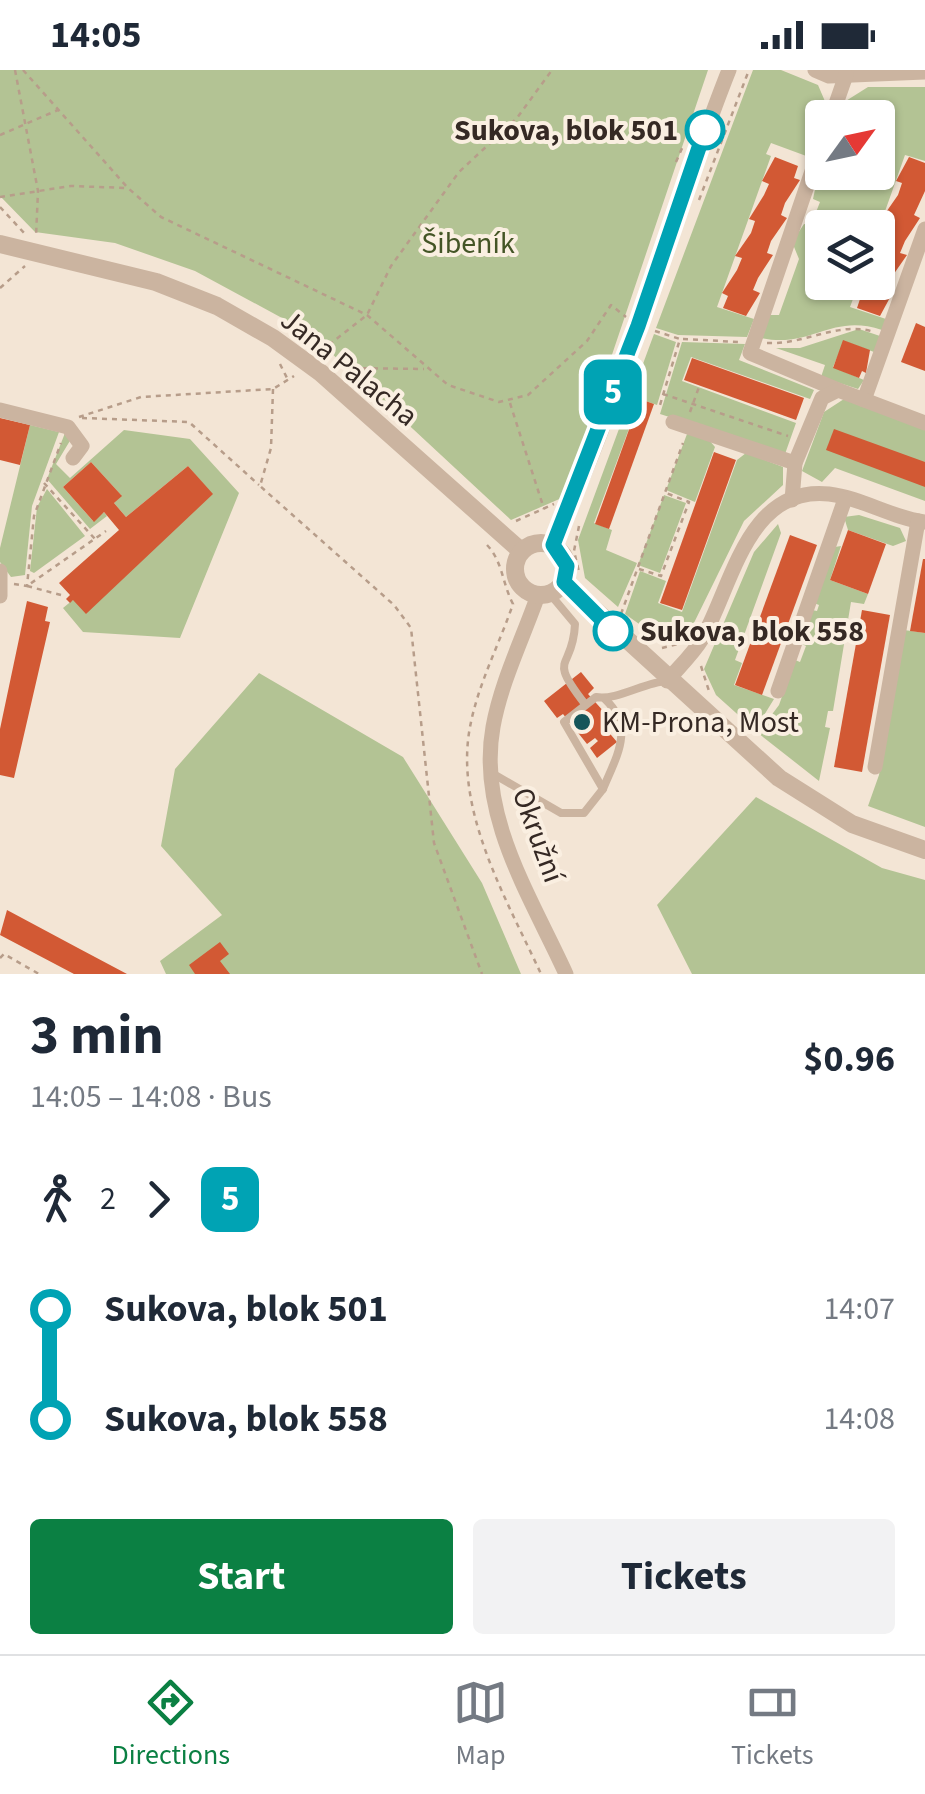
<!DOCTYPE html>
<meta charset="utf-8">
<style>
:root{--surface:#fff;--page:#f2f2f3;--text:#1f2937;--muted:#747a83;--line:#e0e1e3;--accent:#0b8043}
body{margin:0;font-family:"Source Sans 3",sans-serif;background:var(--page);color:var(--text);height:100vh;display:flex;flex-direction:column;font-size:38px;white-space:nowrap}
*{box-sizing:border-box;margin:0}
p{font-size:32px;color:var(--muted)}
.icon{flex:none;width:55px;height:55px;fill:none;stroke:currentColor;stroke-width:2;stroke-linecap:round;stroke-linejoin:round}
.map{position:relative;height:904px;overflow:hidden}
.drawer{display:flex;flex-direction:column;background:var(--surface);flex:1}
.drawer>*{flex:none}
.badge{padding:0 20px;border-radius:15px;font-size:35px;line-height:65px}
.needle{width:65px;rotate:57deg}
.tools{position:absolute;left:805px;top:30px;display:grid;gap:20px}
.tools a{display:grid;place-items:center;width:90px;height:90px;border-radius:10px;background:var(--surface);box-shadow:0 2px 8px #0004;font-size:50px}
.map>.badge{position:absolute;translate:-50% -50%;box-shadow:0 0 0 5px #fff}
.legs{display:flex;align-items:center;gap:15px;height:110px;padding:0 30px;font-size:32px}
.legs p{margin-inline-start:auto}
.head{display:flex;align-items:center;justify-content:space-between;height:170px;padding:0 30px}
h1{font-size:55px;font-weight:700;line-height:75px}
.action{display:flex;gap:20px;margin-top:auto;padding:20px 30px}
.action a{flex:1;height:115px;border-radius:10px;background:var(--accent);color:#fff;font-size:40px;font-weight:700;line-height:115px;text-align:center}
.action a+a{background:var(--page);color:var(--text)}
ul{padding:0 30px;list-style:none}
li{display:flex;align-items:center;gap:35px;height:110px;font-size:38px}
li i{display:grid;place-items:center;width:15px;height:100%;margin:0 12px;background:currentColor}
li i::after{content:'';width:25px;height:25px;margin:-12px;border:8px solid;border-radius:50%;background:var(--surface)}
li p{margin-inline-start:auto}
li:first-child i{background:linear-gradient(#0000 50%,currentColor 0)}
li:last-child i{background:linear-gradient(currentColor 50%,#0000 0)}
.status{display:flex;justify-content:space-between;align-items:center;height:70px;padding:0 50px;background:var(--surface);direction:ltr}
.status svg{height:28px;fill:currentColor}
.menu{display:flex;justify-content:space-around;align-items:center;height:140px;border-top:2px solid var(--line);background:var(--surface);font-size:28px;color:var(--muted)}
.menu a{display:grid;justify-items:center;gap:5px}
.menu .on{color:var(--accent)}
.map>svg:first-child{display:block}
.green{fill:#b3c394}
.building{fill:#d25934}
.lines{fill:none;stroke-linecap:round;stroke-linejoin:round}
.path{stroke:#b79d8a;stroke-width:2.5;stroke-dasharray:5 5;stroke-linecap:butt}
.service{stroke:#cbb4a0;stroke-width:8}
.minor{stroke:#cbb4a0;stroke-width:15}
.tertiary{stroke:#cbb4a0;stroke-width:18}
.line-1-casing{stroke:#fff;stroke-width:22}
.line-1{stroke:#00a3b4;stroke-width:15}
.stop-1-dot{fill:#fff;stroke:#00a3b4;stroke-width:5}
.poi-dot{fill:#165559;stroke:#faefe1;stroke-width:4}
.labels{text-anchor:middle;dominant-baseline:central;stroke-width:8;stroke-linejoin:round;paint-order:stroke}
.stop-label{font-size:30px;font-weight:bold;fill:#352924;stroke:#faefe1;text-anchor:end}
.park-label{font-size:30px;fill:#445526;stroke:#faefe1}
.street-label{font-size:30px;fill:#352924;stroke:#faefe1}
.poi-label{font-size:30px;fill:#352924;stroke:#faefe1;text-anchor:start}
</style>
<div class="status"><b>14:05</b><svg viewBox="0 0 49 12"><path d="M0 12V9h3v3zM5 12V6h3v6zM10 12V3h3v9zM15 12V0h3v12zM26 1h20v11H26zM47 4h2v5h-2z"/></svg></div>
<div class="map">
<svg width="925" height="904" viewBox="0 0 925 904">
<rect width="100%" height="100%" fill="#f3e5d5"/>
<g class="green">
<polygon points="0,0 708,0 564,427 511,450 329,281 282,248 195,201 115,173 35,162 0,126"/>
<polygon points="753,0 781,0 818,15 827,36 809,87 771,73 766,84 771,86 717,237 754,249 747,267 678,265 656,258"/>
<path d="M868,17H925V91L905,85L878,161V158H822V212L859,213L850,237L886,249L882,260C830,242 810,281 757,267L769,245H779L799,189L792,172L804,154L811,155L820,132L813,129L822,86V102H878V48L836,47L841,34Z"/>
<polygon points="859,259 880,266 874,282 844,271 833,297 864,310 858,319 821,307 825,295 776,278 800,278"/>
<polygon points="654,264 676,272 657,335 640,329 594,453 612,460 606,480 637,493 618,537 585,508 578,470"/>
<polygon points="682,272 745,274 739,290 814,320 810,329 691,287 682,311 796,353 785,384 660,344"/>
<polygon points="844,329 925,356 925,431 835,398 822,412 802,401 824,342"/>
<polygon points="30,355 59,362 32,436 25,505 11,507 0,492 0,478"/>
<polygon points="124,360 190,369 239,423 180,568 83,562 63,538 74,529 86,543 212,424 188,396 126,447 114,433 121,425 91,392 63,417 93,451 104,442 107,446 90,459 47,409 65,363 71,369 56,394 70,408"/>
<polygon points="687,364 709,370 715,377 695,432 666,420"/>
<polygon points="746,383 783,397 783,415 744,451 689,563 666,573 625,544 640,501 666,511 658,533 682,542 737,390"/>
<polygon points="47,419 85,466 34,503 30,501 37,437"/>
<polygon points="664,425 686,433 660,503 638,495"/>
<polygon points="859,445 900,458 906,471 893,476 848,460 844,447"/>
<polygon points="778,454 781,463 735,590 742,593 734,615 774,629 755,660 716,625 704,599 754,482"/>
<polygon points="841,476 830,510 868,524 864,534 851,532 833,641 828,641 825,657 830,658 819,711 758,663 779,635 795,590 800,592 806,576 800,573 812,540 817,541 819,535 814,533 835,477"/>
<polygon points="904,560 925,563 925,757 868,736 879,705"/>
<polygon points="259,603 403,687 482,813 521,904 166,904 160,891 222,845 161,776 175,699"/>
<polygon points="756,727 882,798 925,810 925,904 692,904 657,835"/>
</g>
<g class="building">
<polygon points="775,87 798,96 794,108 800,110 785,133 781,145 787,148 771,171 767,183 773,185 758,208 753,220 760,223 746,246 723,238 728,226 722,223 737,200 742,188 735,186 751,163 755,151 749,149 764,125 769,114 762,111"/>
<polygon points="909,87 925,93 925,121 914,145 920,148 905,171 900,183 907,185 891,208 887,220 893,222 880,246 857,238 861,226 855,223 859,212 878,212 878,174 889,151 882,148 898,125 902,113 896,111"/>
<polygon points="916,253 925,257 925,301 901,292"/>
<polygon points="843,270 870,280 866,303 862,301 859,308 833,298"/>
<polygon points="692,288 804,328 796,350 684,310"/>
<polygon points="640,329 654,334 609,459 595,454"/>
<polygon points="0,348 30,355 20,395 0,390"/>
<polygon points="834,359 925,392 925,417 826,380"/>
<polygon points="714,382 736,390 682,540 660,533"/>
<polygon points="91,392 122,426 114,433 126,447 188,396 213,424 86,544 73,530 70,533 66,529 70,525 59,513 119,460 104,442 94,452 63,417"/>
<polygon points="848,460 886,474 868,524 830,510"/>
<polygon points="790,465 817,475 762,625 735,615"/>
<polygon points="923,489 925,489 925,563 910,561"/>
<polygon points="27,531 48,537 45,551 50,552 14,708 0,705 0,659"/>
<polygon points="862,540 890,545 862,702 834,697"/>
<polygon points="581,602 594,618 588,624 614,653 606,659 617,672 597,688 590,678 598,671 595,668 587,674 563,644 557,648 544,631"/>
<polygon points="7,840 78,878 127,904 74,904 0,865"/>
<polygon points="220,872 229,884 220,891 230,904 195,904 189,895"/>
</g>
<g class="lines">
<g class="path">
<polyline points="15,0 38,121 36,167"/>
<polyline points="23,0 128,118 161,147 367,245 448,315 499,332 528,325 587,271 611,235 626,247"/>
<polyline points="0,65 58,40"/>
<polyline points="676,92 683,76"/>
<polyline points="0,127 71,116 127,118"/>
<polyline points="699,130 749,0"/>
<polyline points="0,137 25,164"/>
<polyline points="0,218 25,196"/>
<polyline points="655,261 680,269 660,335"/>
<polyline points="683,269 739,272"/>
<path d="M767,273C804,275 836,252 871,261"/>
<polyline points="321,281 367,245 391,196 459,102 517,48 552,0"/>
<polyline points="280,294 288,310"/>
<polyline points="343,298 424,299"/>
<polyline points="273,319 271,378 260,416 394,535 411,558 434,773 482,904"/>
<polyline points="663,324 788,366"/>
<polyline points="510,333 544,439"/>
<polyline points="690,342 699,317"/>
<polyline points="79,347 141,327 273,319 294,306"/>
<polyline points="82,348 189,352 259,415"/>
<polyline points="44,413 95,469"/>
<polyline points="516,451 554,434"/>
<polyline points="579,456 574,481 579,502"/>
<path d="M487,475C503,492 502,513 513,534C499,575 478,614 470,657C454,741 507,830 541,904"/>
<polyline points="639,499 661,506 689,432 666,423"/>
<polyline points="14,514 27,516 34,446 61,373"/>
<polyline points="61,525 27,516 106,461"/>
<polyline points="621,544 683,373"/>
<polyline points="662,578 678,574"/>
<polyline points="701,596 709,621"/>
<polyline points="0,888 4,884 39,904"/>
</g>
<g class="service">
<path d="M550,524L575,554C573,602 546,584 585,634"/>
<path d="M490,702L561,743H584L603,719L564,652L596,627C616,631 645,612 667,611"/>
<path d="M603,719C617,685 635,658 605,629"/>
</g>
<g class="minor">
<polyline points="815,0 829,6 925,2"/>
<polyline points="831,48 846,5"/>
<polyline points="822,72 750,283 838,320"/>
<polyline points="864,330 925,159"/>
<polyline points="0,340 68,357 82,376 73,388"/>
<polyline points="673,352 795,393"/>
<polyline points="792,430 795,393 822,328 838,320 925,353"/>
<path d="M553,475C625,323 667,156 729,0"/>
<polyline points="0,501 0,526"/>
<path d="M538,525C523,568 501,612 493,657C477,745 531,827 566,904"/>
<path d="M667,611C679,597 693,584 702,569C732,517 747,415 829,424C862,428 892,448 925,452"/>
<polyline points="778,621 845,429"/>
<polyline points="875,697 918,451"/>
</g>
<g class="tertiary">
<polyline points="0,174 156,212 217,236 273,268 321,303 521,481"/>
<circle cx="541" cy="499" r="26"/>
<polyline points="564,512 779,708 852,754 925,780"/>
</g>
</g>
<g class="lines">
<g class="line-1-casing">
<polyline id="line-1" points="613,561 564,512 567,496 553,475 638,256 705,60"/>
</g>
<use href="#line-1" class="line-1"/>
</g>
<g class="stop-1-dot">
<circle cx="705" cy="60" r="18"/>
<circle cx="613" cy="561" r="18"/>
</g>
<circle class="poi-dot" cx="582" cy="652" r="10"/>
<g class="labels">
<g class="stop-label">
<text x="678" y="60">Sukova, blok 501</text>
<text x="640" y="561" text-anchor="start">Sukova, blok 558</text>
</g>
<g class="park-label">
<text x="468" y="173">Šibeník</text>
</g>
<g class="street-label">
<text transform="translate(349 298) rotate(39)">Jana Palacha</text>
<text transform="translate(538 765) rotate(70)">Okružní</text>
</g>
<g class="poi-label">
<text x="602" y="652">KM-Prona, Most</text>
</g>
</g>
</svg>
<div class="tools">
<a><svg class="needle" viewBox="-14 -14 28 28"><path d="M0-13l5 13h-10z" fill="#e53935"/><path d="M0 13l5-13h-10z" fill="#747a83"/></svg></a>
<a><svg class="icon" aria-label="layers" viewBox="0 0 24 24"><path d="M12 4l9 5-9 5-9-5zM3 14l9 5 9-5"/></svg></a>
</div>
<b class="badge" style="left:613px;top:322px;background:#00a3b4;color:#fff">5</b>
</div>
<section class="drawer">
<div class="head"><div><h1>3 min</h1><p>14:05 – 14:08 · Bus</p></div><b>$0.96</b></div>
<div class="legs"><svg class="icon" aria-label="walk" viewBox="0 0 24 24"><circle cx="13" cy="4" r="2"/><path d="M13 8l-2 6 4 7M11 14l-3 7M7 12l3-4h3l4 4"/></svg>2<svg class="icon" aria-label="forward" viewBox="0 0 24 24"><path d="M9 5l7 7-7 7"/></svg><b class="badge" style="background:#00a3b4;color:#fff">5</b></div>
<ul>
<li><i style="color:#00a3b4"></i><b>Sukova, blok 501</b><p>14:07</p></li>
<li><i style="color:#00a3b4"></i><b>Sukova, blok 558</b><p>14:08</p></li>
</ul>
<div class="action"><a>Start</a><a>Tickets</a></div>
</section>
<nav class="menu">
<a class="on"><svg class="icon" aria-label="directions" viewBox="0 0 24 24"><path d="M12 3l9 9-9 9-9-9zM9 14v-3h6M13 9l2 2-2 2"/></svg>Directions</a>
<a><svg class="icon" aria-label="map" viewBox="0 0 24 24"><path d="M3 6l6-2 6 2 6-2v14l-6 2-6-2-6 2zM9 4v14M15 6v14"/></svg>Map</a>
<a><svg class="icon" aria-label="tickets" viewBox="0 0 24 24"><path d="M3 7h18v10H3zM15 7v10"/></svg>Tickets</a>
</nav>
